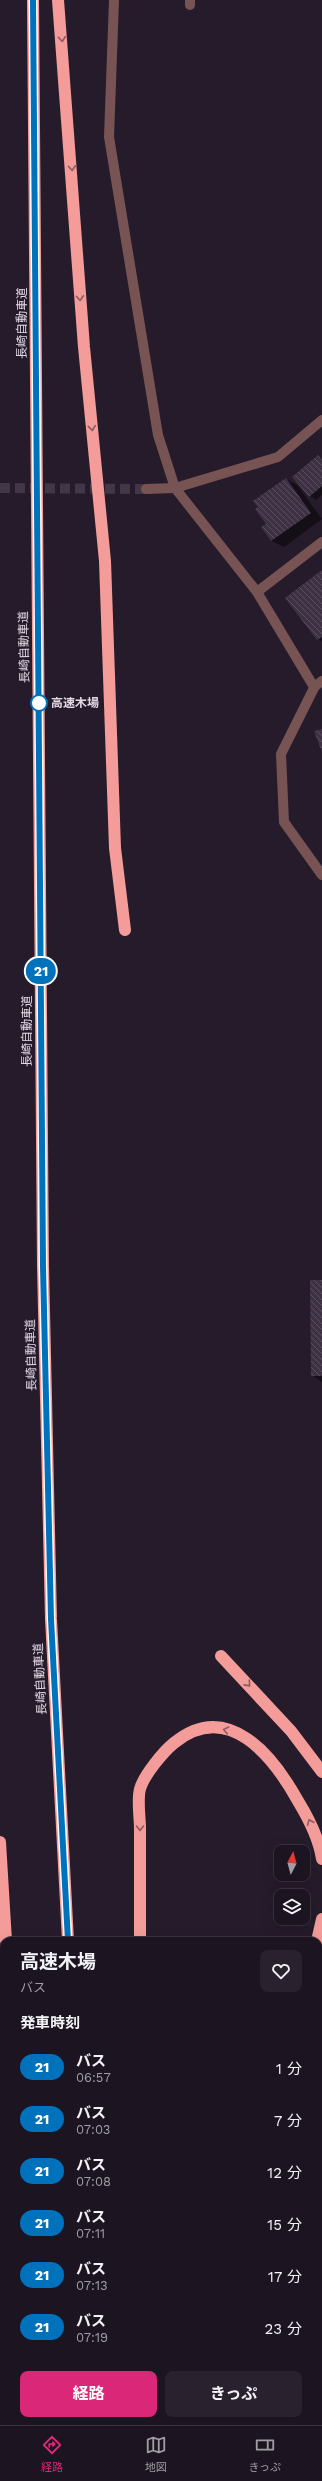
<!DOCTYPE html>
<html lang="ja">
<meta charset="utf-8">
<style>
:root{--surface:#1c1420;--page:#29212d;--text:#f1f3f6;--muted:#a09ea5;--line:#3a333e;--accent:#db2777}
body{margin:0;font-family:"Work Sans","Noto Sans JP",sans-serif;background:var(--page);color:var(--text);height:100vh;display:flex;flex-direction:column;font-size:15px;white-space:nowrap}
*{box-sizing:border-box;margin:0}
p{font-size:13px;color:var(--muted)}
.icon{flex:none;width:22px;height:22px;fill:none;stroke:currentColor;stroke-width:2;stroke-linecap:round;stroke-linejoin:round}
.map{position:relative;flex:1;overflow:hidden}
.panel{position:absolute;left:0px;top:1937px;width:322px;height:488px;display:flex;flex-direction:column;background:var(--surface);border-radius:12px 12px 0 0;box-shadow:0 4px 16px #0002,0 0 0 1px var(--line)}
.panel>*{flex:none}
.badge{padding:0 8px;border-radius:13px;font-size:14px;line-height:26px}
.needle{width:26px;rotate:6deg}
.tools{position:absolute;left:274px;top:1845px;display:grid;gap:8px}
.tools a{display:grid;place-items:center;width:36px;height:36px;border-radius:8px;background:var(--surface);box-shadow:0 4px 16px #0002,0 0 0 1px var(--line);font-size:20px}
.map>.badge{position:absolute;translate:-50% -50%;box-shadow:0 0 0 2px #fff}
h2{padding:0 20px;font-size:15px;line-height:36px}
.round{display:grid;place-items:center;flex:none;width:42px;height:42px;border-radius:8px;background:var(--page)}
.head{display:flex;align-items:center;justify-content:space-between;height:68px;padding:0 20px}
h1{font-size:19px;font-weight:700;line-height:30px}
.action{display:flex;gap:8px;margin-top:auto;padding:8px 20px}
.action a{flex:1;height:46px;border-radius:8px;background:var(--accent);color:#fff;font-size:16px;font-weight:700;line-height:46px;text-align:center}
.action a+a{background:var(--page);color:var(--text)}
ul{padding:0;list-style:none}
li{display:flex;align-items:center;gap:12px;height:52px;padding:0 20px}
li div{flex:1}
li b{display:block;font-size:15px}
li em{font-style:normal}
li .badge{min-width:44px;font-weight:700;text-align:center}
.tabs{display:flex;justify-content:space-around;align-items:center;height:56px;border-top:1px solid var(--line);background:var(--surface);font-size:11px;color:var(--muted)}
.tabs a{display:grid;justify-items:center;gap:2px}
.tabs .current{color:var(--accent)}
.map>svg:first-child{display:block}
.shadow{fill:#0007}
.building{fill:url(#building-back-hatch)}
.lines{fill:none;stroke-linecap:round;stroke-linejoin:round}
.minor-tunnel{stroke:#423747;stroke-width:10;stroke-dasharray:10 5;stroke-linecap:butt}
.minor{stroke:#775453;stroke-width:10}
.highway{stroke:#f39c99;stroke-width:12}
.oneway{stroke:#8c5c62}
.line-casing{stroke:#fff;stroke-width:9}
.line{stroke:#0072bc;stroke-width:6}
.stop-dot{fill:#fff;stroke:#0072bc;stroke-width:2}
.labels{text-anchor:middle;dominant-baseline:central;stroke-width:3;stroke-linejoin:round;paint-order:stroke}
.street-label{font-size:12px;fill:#e0d8e3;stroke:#261b2b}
.stop-label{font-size:12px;font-weight:bold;fill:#e0d8e3;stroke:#261b2b;text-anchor:start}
</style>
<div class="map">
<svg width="322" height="2425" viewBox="0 0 322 2425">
<defs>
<pattern id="building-back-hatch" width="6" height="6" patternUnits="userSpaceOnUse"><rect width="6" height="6" fill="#3d3143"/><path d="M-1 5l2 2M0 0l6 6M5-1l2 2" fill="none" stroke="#594e5e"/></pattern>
</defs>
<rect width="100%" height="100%" fill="#261b2b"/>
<g class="shadow">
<polygon points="318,456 322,459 322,495 316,500 310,496"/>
<polygon points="286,479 297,485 322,519 284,547 272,541 263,528 267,524"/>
<polygon points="322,571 322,642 286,598"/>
<polygon points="322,1281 322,1382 312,1375"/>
</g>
<g class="building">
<polygon points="318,455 322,460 322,486 309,497 292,477"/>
<polygon points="286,478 311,513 271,541 261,527 266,524 255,509 258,507 253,501"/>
<polygon points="322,570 322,637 317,640 285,598"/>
<polygon points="322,729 322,752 314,731"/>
<polygon points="310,1280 322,1280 322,1376 311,1376"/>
</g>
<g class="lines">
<polyline class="minor-tunnel" points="0,488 146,489"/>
<g class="minor">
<polyline points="114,0 109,137 158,435 175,488 257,592 314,687 322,681"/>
<polyline points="190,0 190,5"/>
<polyline points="146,489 175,488 278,457 322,420"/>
<polyline points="257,592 322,542"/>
<polyline points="315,686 281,754 284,822 322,875"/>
<polyline points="318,2250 322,2247"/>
<polyline points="249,2425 249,2421"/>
</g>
<g class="highway">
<polyline points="33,0 43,1266 51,1619 68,1941"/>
<polyline points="58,0 84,347 105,561 115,848 125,930"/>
<polyline points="221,1656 291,1731 322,1772"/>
<polyline points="0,1842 6,1941"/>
<path d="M140,1941C140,1904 140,1866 140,1829C140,1817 137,1800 140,1789C144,1775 163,1752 174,1743C228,1699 273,1756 298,1801C309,1819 319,1838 322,1859"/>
<polyline points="317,1941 322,1919"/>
<polyline points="0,1956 4,1958"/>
<polyline points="0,1993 4,1996"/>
<polyline points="318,2013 322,2009"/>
<polyline points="38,2421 38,2425"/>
<polyline points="105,2421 105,2425"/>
<polyline points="138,2425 138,2421"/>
</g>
</g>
<defs><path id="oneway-chevron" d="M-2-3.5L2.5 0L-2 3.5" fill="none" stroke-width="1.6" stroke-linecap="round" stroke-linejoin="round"/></defs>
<g class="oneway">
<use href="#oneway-chevron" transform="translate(62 39) rotate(85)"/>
<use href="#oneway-chevron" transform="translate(72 168) rotate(86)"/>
<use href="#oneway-chevron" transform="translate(80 298) rotate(86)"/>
<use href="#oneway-chevron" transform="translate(92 428) rotate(84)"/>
<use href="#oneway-chevron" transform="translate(248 1684) rotate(48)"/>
<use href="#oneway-chevron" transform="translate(226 1730) rotate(-168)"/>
<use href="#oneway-chevron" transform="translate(310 1822) rotate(-113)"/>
<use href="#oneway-chevron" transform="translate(140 1828) rotate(90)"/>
</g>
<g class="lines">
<g class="line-casing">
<polyline id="line" points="33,0 43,1266 51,1619 68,1941"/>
</g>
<use href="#line" class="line"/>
</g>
<circle class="stop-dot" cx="39" cy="703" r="8"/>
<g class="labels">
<g class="street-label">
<text transform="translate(22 323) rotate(-90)">長崎自動車道</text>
<text transform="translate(24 647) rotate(-91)">長崎自動車道</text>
<text transform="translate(27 1031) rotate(-90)">長崎自動車道</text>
<text transform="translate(31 1355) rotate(-91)">長崎自動車道</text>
<text transform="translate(40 1679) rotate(-93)">長崎自動車道</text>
</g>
<g class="stop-label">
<text x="51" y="703">高速木場</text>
</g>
</g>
</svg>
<div class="tools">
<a><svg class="needle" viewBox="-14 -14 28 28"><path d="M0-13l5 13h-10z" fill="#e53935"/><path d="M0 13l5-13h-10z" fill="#a09ea5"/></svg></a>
<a><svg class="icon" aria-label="layers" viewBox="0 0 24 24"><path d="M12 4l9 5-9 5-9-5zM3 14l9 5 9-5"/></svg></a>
</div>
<b class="badge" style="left:41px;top:971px;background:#0072bc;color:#fff">21</b>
<section class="panel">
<div class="head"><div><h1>高速木場</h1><p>バス</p></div><a class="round"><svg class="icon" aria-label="heart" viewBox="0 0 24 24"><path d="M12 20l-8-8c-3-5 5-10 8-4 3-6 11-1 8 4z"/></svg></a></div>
<h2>発車時刻</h2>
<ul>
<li><span class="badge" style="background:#0072bc;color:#fff">21</span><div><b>バス</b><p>06:57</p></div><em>1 分</em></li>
<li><span class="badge" style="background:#0072bc;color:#fff">21</span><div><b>バス</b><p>07:03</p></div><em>7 分</em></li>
<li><span class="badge" style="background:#0072bc;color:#fff">21</span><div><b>バス</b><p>07:08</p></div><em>12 分</em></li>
<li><span class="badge" style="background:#0072bc;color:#fff">21</span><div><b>バス</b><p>07:11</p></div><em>15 分</em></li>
<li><span class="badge" style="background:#0072bc;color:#fff">21</span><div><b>バス</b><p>07:13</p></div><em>17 分</em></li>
<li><span class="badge" style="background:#0072bc;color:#fff">21</span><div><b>バス</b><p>07:19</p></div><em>23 分</em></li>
</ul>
<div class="action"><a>経路</a><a>きっぷ</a></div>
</section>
</div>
<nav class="tabs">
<a class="current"><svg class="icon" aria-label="directions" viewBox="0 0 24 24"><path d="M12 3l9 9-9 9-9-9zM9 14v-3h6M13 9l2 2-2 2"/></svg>経路</a>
<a><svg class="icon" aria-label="map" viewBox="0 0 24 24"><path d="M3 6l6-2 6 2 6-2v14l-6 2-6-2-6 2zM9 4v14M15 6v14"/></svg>地図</a>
<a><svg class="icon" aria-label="tickets" viewBox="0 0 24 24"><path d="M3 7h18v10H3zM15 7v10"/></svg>きっぷ</a>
</nav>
